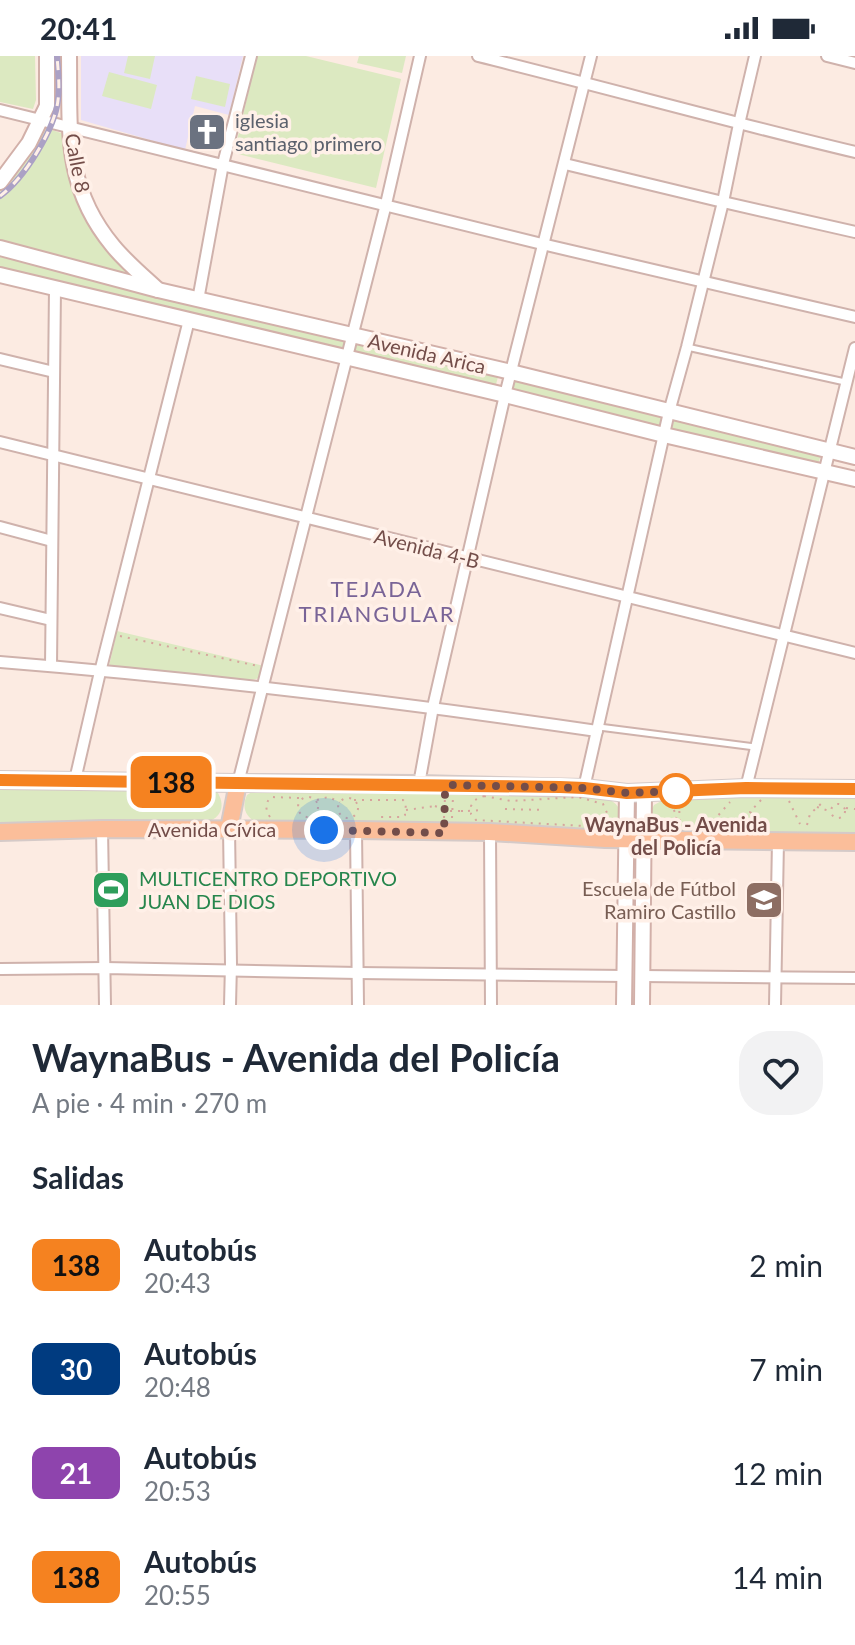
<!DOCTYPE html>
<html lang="es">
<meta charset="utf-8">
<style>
:root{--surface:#fff;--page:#f2f2f3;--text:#1f2937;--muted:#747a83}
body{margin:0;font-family:Lato,sans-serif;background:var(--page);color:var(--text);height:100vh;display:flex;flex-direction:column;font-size:30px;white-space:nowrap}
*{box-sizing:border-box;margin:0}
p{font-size:26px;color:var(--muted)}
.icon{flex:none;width:44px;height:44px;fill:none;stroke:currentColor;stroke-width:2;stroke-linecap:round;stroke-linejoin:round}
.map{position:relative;height:949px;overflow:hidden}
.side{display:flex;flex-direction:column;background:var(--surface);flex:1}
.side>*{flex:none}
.badge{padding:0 16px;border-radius:12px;font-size:28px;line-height:52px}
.you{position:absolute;width:40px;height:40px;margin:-20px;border:6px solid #fff;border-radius:50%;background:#1a73e8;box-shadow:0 0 0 12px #1a73e833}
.map>.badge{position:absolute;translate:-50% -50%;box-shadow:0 0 0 4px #fff}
h2{padding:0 32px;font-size:30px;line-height:72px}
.round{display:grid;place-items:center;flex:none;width:84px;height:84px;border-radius:32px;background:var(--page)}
.overview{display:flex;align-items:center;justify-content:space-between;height:136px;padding:0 32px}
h1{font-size:38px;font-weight:700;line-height:60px}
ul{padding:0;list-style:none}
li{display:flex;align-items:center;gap:24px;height:104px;padding:0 32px}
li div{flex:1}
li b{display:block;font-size:30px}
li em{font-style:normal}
li .badge{min-width:88px;font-weight:700;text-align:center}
.status{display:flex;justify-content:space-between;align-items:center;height:56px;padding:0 40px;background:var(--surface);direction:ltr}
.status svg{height:22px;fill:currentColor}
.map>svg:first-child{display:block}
.education{fill:#e8dff8}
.green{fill:#dce9c1}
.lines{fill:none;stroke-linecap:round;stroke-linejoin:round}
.lane-casing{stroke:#cfb2ac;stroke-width:9}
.street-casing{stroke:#cfb2ac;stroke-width:14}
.secondary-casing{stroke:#d2b0a9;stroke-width:18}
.primary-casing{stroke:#d5cac8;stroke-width:20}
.path{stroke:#d6a49d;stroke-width:2;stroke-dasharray:2 6;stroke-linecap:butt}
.lane{stroke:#fff;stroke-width:5}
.street{stroke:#fff;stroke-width:10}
.secondary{stroke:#fff;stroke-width:14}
.primary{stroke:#fbbe9a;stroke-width:16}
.rail-casing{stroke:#aba1c5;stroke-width:6}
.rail{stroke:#fff0e8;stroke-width:3;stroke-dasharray:9;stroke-linecap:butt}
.path-bridge{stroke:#d6a49d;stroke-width:2;stroke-dasharray:2 6;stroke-linecap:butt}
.line-casing{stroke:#fff;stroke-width:18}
.line{stroke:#f58220;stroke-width:12}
.walk{stroke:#734d49;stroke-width:8;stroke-dasharray:0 14.4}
.stop-dot{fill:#fff;stroke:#f58220;stroke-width:4}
.labels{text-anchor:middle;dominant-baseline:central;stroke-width:7;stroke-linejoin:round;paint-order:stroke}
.worship-label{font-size:20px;fill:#5b616d;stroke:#fff0e8;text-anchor:start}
.street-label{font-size:20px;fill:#734d49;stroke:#fff0e8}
.stop-label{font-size:20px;font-weight:bold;fill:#734d49;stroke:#fff0e8}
.leisure-label{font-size:20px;fill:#27864d;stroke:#fff0e8;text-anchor:start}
.education-label{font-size:20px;fill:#785e54;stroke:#fff0e8;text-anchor:end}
.neighbourhood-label{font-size:22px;letter-spacing:2px;fill:#796497;stroke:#fff0e8}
</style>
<div class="status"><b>20:41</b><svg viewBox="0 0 49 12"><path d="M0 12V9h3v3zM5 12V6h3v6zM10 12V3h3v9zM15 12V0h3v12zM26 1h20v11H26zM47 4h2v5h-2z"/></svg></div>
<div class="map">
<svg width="855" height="949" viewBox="0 0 855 949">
<rect width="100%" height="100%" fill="#fcebe2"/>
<polygon class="education" points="81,0 243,0 229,59 195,50 185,94 81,64"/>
<g class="green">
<polygon points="0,0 35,0 36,44 33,53 0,46"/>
<polygon points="128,0 155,0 150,23 124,17"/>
<polygon points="257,0 306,0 401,23 376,132 234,97"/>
<polygon points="359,0 406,0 402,17 357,7"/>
<polygon points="109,16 157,29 151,53 102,40"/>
<polygon points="196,20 230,28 225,51 191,43"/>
<path d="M46,72L64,78L117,205L130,218L0,186V135C20,116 33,95 46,72Z"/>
<polygon points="0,201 498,321 495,332 0,212"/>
<polygon points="513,323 665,361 662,371 511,333"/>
<polygon points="674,364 821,399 818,408 672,374"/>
<polygon points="117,575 264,610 260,622 251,624 109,610"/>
<path d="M0,730L215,733C225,745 224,760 209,765L0,770Z"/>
<path d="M260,731L602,741C618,745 625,756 617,771L603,777L258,768C246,761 241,752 247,739Z"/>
<path d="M762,736L855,739V779L666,777C652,772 646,764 654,749L665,743Z"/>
</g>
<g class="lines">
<g class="lane-casing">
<g id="lane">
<polyline points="687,291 845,326"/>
<polyline points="599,671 755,691"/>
</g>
</g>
<g class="street-casing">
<g id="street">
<path d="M478,0C604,31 729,66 855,96"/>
<polyline points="827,0 855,7"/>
<polyline points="0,54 542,188 855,261"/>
<polyline points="565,108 723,146 855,176"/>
<polyline points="198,244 223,108 251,0"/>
<polyline points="0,303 54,316"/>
<polyline points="0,386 855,597"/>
<polyline points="0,471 52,485"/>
<polyline points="0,552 51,564"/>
<path d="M0,606C200,622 399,646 597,675"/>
<polyline points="51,610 55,232"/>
<polyline points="75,724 100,616 189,264"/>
<polyline points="238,727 386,148 420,0"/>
<polyline points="419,728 433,651 505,339 591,0"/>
<polyline points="584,732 669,356 687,291 723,146 739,68 755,0"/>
<polyline points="746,732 855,292"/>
<polyline points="102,773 105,949"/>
<polyline points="229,773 231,908 230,949"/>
<polyline points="356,774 358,949"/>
<polyline points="490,776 491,949"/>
<polyline points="0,913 105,912 358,917 625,920"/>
<polyline points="642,920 855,922"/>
<polyline points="775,949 778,785"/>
</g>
</g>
<g class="secondary-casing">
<g id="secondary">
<path d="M69,0C70,73 63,130 113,190C126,206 143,220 158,234"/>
<polyline points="0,126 29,87 47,50 47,0"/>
<polyline points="0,192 158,234 511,316 855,401"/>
<polyline points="0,219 505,339 664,379 855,423"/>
<polyline points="624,949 627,737"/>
<polyline points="642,949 644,737"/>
</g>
</g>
<g class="primary-casing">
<g id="primary">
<polyline points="0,724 238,727 419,728 584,732 627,737 746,732 855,733"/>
<polyline points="229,773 238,727"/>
<polyline points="0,776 102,773 356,774 490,776 605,783 855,786"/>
</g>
</g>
<g class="path">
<polyline points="120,580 258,610"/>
<polygon points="484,740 511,745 578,741 603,748 608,759 603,771 476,764 471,758 471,750 475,744"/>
<circle cx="308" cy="751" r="10"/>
<circle cx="348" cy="752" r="10"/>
<polyline points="317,744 328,741 340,746"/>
<polyline points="354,744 403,744 406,747 405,759 403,761 378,761"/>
<polyline points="761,744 750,756 765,768"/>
<polyline points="789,745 800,768"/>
<polyline points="670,747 677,760 672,770"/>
<polyline points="679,747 680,773"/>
<circle cx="838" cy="755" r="7"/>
<polyline points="817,751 829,755"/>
<polyline points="846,752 855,753"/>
<polyline points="505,753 545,754"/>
<polyline points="406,754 435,750"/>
<polyline points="461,755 468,755"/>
<path d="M270,761C265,753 265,747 271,741L300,742L302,744"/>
<polyline points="444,762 445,741"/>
<polyline points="452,762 453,741"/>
<polyline points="807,769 810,758 823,746"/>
<polyline points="708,771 730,746"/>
</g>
<use href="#lane" class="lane"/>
<use href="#street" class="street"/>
<use href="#secondary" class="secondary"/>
<use href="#primary" class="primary"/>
<g class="rail-casing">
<path id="rail" d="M0,140C24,123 55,73 58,44C60,30 58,14 57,0"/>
</g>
<use href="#rail" class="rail"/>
<g class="path-bridge">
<polyline points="435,750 448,755 461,755"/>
<polyline points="468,755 483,754"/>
</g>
</g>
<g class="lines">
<g class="line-casing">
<polyline id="line" points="0,724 560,731 584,732 627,737 746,732 855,733"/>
</g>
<use href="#line" class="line"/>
<polyline class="walk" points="324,774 444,777 445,737 449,729 584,732 627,737 676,735"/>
</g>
<defs>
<g id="church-square" transform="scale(2)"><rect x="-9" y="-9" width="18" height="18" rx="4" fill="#6b7280" stroke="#fff0e8"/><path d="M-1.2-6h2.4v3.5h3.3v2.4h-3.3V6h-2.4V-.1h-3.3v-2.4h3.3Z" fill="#fff"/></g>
<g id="stadium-square" transform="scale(2)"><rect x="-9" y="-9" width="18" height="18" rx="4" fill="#2e9e5b" stroke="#fff0e8"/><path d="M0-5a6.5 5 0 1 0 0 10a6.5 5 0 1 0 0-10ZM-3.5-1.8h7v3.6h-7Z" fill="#fff"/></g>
<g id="university-square" transform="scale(2)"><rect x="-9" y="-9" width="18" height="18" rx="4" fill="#8d6e63" stroke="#fff0e8"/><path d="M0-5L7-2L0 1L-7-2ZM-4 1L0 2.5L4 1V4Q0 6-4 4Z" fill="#fff"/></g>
</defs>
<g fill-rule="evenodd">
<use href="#church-square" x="207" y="76"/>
<use href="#stadium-square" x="111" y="834"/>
<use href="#university-square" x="764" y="844"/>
</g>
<circle class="stop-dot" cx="676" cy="735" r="16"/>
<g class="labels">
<g class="worship-label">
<text x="235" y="64">iglesia<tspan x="235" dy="23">santiago primero</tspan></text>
</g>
<g class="street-label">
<text transform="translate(78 107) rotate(79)">Calle 8</text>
<text transform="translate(427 297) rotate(13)">Avenida Arica</text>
<text transform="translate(427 492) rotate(14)">Avenida 4-B</text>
<text x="212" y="773">Avenida Cívica</text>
</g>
<g class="stop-label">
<text x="676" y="768">WaynaBus - Avenida<tspan x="676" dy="23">del Policía</tspan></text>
</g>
<g class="leisure-label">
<text x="139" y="822">MULTICENTRO DEPORTIVO<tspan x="139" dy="23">JUAN DE DIOS</tspan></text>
</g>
<g class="education-label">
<text x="736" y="832">Escuela de Fútbol<tspan x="736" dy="23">Ramiro Castillo</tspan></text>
</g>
<g class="neighbourhood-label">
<text x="377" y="532">TEJADA<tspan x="377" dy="25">TRIANGULAR</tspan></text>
</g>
</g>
</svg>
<div class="you" style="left:324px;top:774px"></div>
<b class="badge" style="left:171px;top:726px;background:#f58220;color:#111">138</b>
</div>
<section class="side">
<div class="overview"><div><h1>WaynaBus - Avenida del Policía</h1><p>A pie · 4 min · 270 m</p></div><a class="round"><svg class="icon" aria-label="heart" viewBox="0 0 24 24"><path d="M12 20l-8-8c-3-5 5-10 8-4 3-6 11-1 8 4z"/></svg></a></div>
<h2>Salidas</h2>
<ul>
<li><span class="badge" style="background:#f58220;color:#111">138</span><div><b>Autobús</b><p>20:43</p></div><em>2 min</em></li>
<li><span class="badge" style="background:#003b80;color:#fff">30</span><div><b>Autobús</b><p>20:48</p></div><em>7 min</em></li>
<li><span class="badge" style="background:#8e44ad;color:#fff">21</span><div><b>Autobús</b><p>20:53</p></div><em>12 min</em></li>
<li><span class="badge" style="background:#f58220;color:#111">138</span><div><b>Autobús</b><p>20:55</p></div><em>14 min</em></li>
</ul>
</section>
